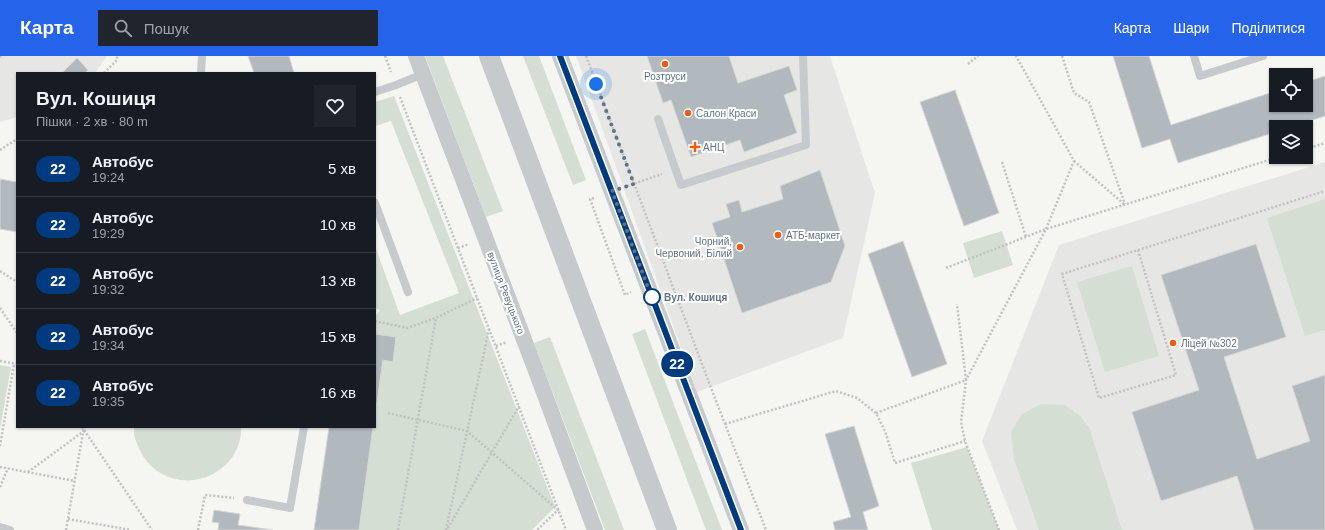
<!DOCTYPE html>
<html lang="uk">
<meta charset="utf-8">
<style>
:root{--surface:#171b24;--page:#20242c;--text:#f1f3f6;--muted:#9ea1a6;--line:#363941;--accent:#2563eb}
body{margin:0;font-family:Helvetica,sans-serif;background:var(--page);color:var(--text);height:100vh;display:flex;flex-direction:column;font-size:15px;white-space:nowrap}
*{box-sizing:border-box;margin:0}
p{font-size:13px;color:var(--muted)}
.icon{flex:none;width:22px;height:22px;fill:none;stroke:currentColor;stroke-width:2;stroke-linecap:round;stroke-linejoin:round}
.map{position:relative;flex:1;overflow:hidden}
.drawer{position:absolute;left:16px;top:16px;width:360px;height:356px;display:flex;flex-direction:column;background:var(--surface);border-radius:0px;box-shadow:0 1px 3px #0004}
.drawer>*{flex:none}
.badge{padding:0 8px;border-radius:13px;font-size:14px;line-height:26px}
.controls{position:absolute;left:1269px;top:12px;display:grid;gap:8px}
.controls a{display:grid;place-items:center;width:44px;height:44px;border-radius:0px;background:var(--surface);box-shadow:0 1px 3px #0004;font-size:20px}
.you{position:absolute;width:20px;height:20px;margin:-10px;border:3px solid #fff;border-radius:50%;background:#1a73e8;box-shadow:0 0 0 6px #1a73e833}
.map>.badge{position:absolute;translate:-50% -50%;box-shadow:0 0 0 2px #fff}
.round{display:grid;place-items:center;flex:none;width:42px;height:42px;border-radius:0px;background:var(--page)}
.head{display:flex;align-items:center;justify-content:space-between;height:68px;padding:0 20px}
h1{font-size:19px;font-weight:700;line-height:30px}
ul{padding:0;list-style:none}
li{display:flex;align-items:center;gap:12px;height:56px;padding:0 20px;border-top:1px solid var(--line)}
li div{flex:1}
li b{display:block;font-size:15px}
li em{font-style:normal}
li .badge{min-width:44px;font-weight:700;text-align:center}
header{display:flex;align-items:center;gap:24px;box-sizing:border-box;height:56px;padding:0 20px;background:var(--accent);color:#fff}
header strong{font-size:19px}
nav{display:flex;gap:22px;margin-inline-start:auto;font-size:14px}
.search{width:280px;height:36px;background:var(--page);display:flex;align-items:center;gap:10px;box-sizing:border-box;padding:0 14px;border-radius:0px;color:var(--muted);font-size:15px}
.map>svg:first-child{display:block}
.built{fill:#e6e7e5}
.green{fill:#d5ded2}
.building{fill:#b1b8be;stroke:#d7d7d4}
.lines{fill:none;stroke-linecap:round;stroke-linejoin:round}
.path{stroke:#c0c1c3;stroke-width:2.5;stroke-dasharray:2 2;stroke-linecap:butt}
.service{stroke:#c7cacd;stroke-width:8}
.minor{stroke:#c7cacd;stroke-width:16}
.tertiary{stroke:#c7cacd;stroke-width:20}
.line-casing{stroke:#fff;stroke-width:9}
.line{stroke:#003b80;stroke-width:6}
.walk{stroke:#617285;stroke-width:4;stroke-dasharray:0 7.2}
.poi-dot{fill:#f45a13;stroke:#fff;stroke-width:1.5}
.stop-dot{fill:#fff;stroke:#003b80;stroke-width:2}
.labels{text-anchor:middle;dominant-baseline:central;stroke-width:4;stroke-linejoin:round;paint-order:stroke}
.poi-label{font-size:10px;fill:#617285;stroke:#fff;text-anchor:start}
.street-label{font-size:10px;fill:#617285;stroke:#fff}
.stop-label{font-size:10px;font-weight:bold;fill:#617285;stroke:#fff;text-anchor:start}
</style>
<header>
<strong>Карта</strong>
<div class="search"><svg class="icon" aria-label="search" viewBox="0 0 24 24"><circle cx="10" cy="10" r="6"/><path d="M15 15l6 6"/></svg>Пошук</div>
<nav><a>Карта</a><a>Шари</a><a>Поділитися</a></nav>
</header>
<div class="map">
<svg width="1325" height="474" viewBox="0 0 1325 474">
<rect width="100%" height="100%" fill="#f5f6f1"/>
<g class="built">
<polygon points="0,0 107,0 95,17 17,17 17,61 0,66"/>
<polygon points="576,0 830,0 875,137 843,282 697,336"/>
<polygon points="1325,106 1325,474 1017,474 982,385 1059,189"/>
</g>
<g class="green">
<polygon points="425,0 443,0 503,155 486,161"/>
<polygon points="523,0 539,0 586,124 573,129"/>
<polygon points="394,40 555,451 532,474 359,474 373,371 375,371 375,360 383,304 393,306 396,281 375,278 375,261 380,254 375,252 375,190 400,259 459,237 391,65 375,70 375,46"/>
<polygon points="1325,143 1325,274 1305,280 1267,162"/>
<polygon points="1002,175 1013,209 974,222 963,187"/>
<polygon points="1132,210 1159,300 1105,316 1077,226"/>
<polygon points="645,273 722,474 706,474 632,278"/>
<polygon points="550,281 624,474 605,474 534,287"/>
<polygon points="0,309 11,311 0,373"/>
<polygon points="1041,348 1065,349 1079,359 1089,371 1122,474 1039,474 1014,403 1011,376 1022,358"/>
<path d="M134,371H241C242,381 238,392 233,400C211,432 164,433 143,400C138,391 133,381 134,371Z"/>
<polygon points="967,391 999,474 932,474 911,407"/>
</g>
<g class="building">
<polygon points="248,0 289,0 294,17 254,17"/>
<polygon points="647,0 729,0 738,27 789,10 797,34 784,39 797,77 744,96 740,84 691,101 671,44 663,47"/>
<polygon points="1113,0 1149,0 1171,69 1276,35 1276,49 1306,49 1306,26 1325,20 1325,60 1291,71 1276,71 1276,76 1178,107 1170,83 1142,92"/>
<polygon points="77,2 88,14 85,17 62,17"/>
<polygon points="955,34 999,157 964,170 920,46"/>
<polygon points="820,114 845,190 831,226 742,257 712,167 730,161 726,148 739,144 742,156 783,143 780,130"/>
<polygon points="0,123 17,126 17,176 0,173"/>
<polygon points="903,185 947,308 912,321 868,198"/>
<polygon points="1256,188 1286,281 1224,301 1257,403 1310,385 1292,330 1325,319 1325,474 1254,474 1237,420 1161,445 1132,356 1199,334 1161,219"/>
<polygon points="375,278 396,281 393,306 383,304 375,360"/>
<polygon points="854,370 879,450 863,456 868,474 835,474 833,466 851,461 825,378"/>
<polygon points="329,371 373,371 359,474 314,474"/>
<polygon points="214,454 240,458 238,469 273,474 218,474 219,467 212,466"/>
</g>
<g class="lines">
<g class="path">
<polyline points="385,0 391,16"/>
<polyline points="586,0 708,324 766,474"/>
<polyline points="1062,0 1074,37 1089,46 1125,148"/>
<polyline points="0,1 1,0"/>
<polyline points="968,8 978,0"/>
<polyline points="104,17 117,4 117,0"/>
<polyline points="400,41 566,474"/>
<polyline points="1306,93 1325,87"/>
<polyline points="0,94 17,83"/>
<polyline points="1074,105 1124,148"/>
<polyline points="1002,106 1026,181"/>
<polyline points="627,130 662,118"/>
<polyline points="594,142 590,143 625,239 631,236"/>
<polyline points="458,192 469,188"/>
<polyline points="1138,194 1176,319 1099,342 1062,218 1325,135"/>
<polyline points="946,212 1046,173 1279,101"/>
<polyline points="0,215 17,226"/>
<polyline points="0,252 17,277"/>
<polyline points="375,265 407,272 436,262"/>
<polyline points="496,290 507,286"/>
<polyline points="0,305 17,308"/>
<polyline points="388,357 467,375 558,454 537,474"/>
<polyline points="876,357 966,324 957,248"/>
<polyline points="725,368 836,335 857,342 876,357 885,375 895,407 965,385"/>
<polyline points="82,371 152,474"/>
<polyline points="0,390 14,308"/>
<polyline points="0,411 75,425"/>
<polyline points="28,416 84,375"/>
<polyline points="0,431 8,412"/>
<polyline points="68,463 131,474"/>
<polyline points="448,472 519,350"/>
<polyline points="66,474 84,371"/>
<polyline points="198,474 205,439 234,442"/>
<polyline points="398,474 436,262 477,242"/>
<polyline points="446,474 489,273"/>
<polyline points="999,474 965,385 961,366 966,324 1046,173 1074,105 1016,0"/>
</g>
<g class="service">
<polyline points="1194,0 1200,20 1263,0"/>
<polyline points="201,17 202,0"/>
<polyline points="375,36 396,29 423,18"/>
<polyline points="658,63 681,129 806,89 803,0"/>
<polyline points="375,147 408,236"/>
<polyline points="247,444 290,452 304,371"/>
<polyline points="0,471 10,474"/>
</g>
<g class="minor">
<polyline points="416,0 536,315 595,474"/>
<polyline points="560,0 741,474"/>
</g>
<polyline class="tertiary" points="489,0 667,474"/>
</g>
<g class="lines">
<g class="line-casing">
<polyline id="line" points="560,0 741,474"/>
</g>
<use href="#line" class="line"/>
<polyline class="walk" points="596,28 634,128 612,135 653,245 652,241"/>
</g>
<g class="poi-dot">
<circle cx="665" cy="8" r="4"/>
<circle cx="688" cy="57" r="4"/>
<path d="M693 85h4v4h4v4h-4v4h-4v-4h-4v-4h4z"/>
<circle cx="778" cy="179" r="4"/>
<circle cx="740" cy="191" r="4"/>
<circle cx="1173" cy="287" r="4"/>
</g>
<circle class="stop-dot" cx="652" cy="241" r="8"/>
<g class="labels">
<g class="poi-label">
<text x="665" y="20" text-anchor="middle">Розтруси</text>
<text x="696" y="57">Салон Краси</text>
<text x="703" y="91">АНЦ</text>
<text x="786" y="179">АТБ-маркет</text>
<text x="732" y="185" text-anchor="end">Чорний,<tspan x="732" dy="12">Червоний, Білий</tspan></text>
<text x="1181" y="287">Ліцей №302</text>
</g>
<g class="street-label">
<text transform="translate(506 237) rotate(69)">вулиця Ревуцького</text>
</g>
<g class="stop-label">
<text x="664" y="241">Вул. Кошиця</text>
</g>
</g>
</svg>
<div class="controls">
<a><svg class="icon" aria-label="locate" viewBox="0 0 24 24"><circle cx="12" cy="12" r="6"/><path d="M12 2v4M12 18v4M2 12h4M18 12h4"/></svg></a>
<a><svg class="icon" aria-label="layers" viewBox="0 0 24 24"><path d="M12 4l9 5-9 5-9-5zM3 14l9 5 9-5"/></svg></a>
</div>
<div class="you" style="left:596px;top:28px"></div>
<b class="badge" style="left:677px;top:308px;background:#003b80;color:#fff">22</b>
<section class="drawer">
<div class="head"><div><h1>Вул. Кошиця</h1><p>Пішки · 2 хв · 80 m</p></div><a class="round"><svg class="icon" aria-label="heart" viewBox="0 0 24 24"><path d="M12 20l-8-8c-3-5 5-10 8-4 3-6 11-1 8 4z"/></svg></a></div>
<ul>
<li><span class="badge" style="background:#003b80;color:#fff">22</span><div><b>Автобус</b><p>19:24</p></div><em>5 хв</em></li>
<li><span class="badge" style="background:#003b80;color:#fff">22</span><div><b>Автобус</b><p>19:29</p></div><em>10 хв</em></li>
<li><span class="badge" style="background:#003b80;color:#fff">22</span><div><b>Автобус</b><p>19:32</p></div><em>13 хв</em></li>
<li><span class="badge" style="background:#003b80;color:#fff">22</span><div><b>Автобус</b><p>19:34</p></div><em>15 хв</em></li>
<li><span class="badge" style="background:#003b80;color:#fff">22</span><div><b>Автобус</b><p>19:35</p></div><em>16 хв</em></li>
</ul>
</section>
</div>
